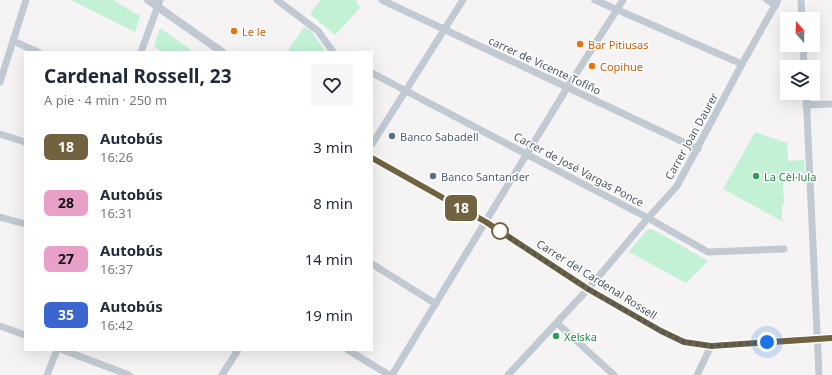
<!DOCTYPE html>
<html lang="es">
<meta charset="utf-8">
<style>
:root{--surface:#fff;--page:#f6f6f7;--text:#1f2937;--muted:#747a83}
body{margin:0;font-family:"Noto Sans",sans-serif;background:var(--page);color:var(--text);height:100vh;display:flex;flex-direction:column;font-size:15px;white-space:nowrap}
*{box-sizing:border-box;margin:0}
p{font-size:13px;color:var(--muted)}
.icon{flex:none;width:22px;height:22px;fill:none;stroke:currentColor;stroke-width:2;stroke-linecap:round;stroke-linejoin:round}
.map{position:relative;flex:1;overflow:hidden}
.drawer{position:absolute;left:24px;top:51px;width:349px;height:300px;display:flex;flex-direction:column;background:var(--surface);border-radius:0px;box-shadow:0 4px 16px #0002}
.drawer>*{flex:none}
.badge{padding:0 8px;border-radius:6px;font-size:14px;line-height:26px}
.needle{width:26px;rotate:340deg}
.buttons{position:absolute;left:780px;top:12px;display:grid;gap:8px}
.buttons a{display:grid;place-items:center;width:40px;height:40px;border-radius:0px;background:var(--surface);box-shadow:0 4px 16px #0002;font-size:20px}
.you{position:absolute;width:20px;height:20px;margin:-10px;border:3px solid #fff;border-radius:50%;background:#1a73e8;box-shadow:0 0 0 6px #1a73e833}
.map>.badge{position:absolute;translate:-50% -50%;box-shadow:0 0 0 2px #fff}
.round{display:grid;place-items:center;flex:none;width:42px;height:42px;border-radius:0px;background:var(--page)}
.overview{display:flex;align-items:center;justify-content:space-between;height:68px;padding:0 20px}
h1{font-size:19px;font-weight:700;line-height:30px}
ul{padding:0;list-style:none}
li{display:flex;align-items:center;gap:12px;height:56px;padding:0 20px}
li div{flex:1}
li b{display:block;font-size:15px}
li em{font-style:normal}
li .badge{min-width:44px;font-weight:700;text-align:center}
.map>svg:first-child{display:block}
.green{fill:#c3f1d5}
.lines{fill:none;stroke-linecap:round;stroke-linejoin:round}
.minor{stroke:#c1cad2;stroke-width:7}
.tertiary{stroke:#c1cad2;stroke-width:8}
.line-casing{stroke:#fff;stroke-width:9}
.line{stroke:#716240;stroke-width:6}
.walk{stroke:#4a5661;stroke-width:4;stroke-dasharray:0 7.2}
.food-dot{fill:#e8710a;stroke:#fff;stroke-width:1.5}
.service-dot{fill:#5c6f8a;stroke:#fff;stroke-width:1.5}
.leisure-dot{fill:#2e9e5b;stroke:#fff;stroke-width:1.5}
.stop-dot{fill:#fff;stroke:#716240;stroke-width:2}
.labels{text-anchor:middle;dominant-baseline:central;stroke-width:3;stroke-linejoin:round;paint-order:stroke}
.food-label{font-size:11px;fill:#c56008;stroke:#fff;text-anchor:start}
.street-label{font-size:11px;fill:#4a5661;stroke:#fff}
.service-label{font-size:11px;fill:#4e5e75;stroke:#fff;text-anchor:start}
.leisure-label{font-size:11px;fill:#27864d;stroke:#fff;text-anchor:start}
</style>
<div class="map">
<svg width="832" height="375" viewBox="0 0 832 375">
<rect width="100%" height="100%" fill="#f5f3f3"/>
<g class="green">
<polygon points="71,0 113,0 140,16 135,32"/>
<polygon points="320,0 356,0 358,5 361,7 335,35 310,14"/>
<polygon points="304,27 310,30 326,52 287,52"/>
<polygon points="160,28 191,50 190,52 162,52 154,46"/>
<polygon points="755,132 787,143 788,161 804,160 805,174 792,174 782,172 784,204 782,204 782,221 723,189"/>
<polygon points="650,229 654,230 708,261 686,283 629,252 646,231"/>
</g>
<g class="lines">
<g class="minor">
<polyline points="277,0 318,31 333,52"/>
<polyline points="382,0 698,149"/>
<polyline points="595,0 742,64"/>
<polyline points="767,0 776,5"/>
<polyline points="801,0 802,19"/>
<polyline points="13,41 38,52"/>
<polyline points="803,45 804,67"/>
<polyline points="141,52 160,0"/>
<polyline points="372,73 648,218 708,252 784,249"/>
<polyline points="0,82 26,0"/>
<polyline points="806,93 819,375"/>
<polyline points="806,105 832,104"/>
<polyline points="0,134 25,142"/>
<polyline points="372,144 463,0"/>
<polyline points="0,217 25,224"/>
<polyline points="372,264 436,304"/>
<polyline points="557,323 614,375"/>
<polyline points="0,326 25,335"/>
<polyline points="63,350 129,375"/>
<polyline points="348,350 389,375"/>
<polyline points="47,375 57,350"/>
<polyline points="222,375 238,350"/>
<polyline points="392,375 567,88 623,0"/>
<polyline points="508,375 588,289 648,218 677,186 742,64 778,0"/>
<polyline points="697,375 711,346"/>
</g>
<g class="tertiary">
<polyline points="148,0 222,52"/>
<polyline points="372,158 486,222 588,289 661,331 684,342 711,346 832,338"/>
</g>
</g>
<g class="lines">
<g class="line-casing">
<polyline id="line" points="372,158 486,222 588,289 661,331 684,342 711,346 832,338"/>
</g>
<use href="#line" class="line"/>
<polyline class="walk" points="500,231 496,229 588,289 661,331 684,342 711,346 767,342"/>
</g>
<g class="food-dot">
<circle cx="234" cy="31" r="4"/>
<circle cx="580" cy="44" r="4"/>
<circle cx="592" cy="66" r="4"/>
</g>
<g class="service-dot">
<circle cx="392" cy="136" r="4"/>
<circle cx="433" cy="176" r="4"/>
</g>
<g class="leisure-dot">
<circle cx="756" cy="176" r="4"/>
<circle cx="556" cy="336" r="4"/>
</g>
<circle class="stop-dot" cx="500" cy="231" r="8"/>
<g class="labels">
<g class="food-label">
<text x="242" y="31">Le le</text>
<text x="588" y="44">Bar Pitiusas</text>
<text x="600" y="66">Copihue</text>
</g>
<g class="street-label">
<text transform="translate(545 65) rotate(25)">carrer de Vicente Tofiño</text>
<text transform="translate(691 136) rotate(-61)">Carrer Joan Daurer</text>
<text transform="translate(579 169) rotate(28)">Carrer de José Vargas Ponce</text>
<text transform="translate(597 279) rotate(32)">Carrer del Cardenal Rossell</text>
</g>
<g class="service-label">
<text x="400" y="136">Banco Sabadell</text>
<text x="441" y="176">Banco Santander</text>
</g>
<g class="leisure-label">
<text x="764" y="176">La Cèl·lula</text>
<text x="564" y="336">Xelska</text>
</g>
</g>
</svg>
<div class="buttons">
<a><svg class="needle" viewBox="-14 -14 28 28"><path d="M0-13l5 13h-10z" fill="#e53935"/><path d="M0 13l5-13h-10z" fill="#747a83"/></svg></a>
<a><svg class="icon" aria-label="layers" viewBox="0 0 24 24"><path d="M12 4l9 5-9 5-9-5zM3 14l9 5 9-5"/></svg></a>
</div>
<div class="you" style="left:767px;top:342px"></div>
<b class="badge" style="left:461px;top:208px;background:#716240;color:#fff">18</b>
<section class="drawer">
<div class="overview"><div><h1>Cardenal Rossell, 23</h1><p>A pie · 4 min · 250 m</p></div><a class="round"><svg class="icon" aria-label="heart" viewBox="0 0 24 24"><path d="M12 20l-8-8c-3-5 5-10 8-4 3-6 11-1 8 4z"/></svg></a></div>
<ul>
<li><span class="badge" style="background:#716240;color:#fff">18</span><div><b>Autobús</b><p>16:26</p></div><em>3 min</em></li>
<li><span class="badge" style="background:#e9a0c8;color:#111">28</span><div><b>Autobús</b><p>16:31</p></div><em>8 min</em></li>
<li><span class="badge" style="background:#e9a0c8;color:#111">27</span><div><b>Autobús</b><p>16:37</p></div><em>14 min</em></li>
<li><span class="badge" style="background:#3b65cf;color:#fff">35</span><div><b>Autobús</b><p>16:42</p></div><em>19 min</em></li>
</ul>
</section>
</div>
